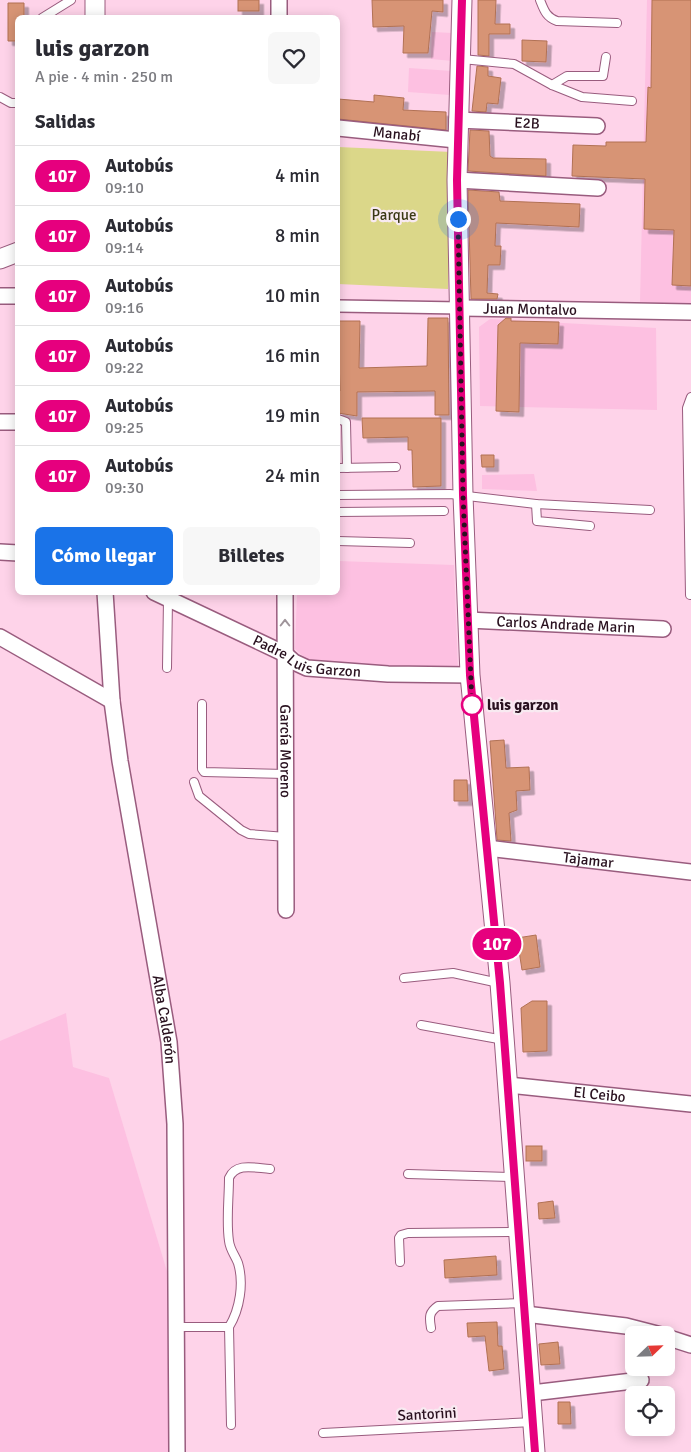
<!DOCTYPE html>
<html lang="es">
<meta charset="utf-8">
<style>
:root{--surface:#fff;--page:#f7f7f7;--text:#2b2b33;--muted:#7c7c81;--line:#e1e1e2;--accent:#1a73e8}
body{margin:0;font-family:Signika,sans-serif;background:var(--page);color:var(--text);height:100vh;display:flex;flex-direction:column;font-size:19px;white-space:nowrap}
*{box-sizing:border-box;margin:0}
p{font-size:16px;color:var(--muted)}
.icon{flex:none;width:28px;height:28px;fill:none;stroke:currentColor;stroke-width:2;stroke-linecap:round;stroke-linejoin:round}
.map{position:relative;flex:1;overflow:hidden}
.details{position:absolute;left:15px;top:15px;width:325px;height:580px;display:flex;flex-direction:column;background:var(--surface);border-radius:8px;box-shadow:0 2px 12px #0003}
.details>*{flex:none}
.badge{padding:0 10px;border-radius:16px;font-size:18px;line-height:32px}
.needle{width:32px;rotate:67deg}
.controls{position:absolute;left:625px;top:1326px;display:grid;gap:10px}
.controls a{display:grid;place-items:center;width:50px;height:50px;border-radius:8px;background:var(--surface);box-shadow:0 2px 12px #0003;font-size:25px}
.you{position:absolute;width:25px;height:25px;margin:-12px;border:4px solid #fff;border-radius:50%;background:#1a73e8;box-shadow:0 0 0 8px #1a73e833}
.map>.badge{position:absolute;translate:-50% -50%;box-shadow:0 0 0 2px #fff}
h2{padding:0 20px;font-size:19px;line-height:45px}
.round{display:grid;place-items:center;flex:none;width:52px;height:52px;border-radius:8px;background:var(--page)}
.headline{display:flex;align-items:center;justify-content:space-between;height:85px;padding:0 20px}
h1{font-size:24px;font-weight:700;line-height:38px}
.action{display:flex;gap:10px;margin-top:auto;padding:10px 20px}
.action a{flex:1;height:58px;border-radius:8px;background:var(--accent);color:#fff;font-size:20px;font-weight:700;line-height:58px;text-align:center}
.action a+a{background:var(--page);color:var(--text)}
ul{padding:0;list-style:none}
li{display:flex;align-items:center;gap:15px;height:60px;padding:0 20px;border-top:1px solid var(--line)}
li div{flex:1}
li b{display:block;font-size:19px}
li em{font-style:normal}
li .badge{min-width:55px;font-weight:700;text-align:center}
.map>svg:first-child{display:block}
.built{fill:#fdc0e1}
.green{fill:#dbd789}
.building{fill:#d79475;stroke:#b17154;filter:url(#shadow)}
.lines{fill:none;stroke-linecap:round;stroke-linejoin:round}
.service-casing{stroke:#995c7e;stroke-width:10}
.pedestrian-casing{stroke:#995c7e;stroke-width:14}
.minor-casing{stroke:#995c7e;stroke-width:18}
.tertiary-casing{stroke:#995c7e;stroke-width:21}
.service{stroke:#fff;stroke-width:8}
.pedestrian{stroke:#fff;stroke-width:11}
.minor{stroke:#fff;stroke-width:15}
.tertiary{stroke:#fff;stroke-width:19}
.oneway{stroke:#9f949a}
.line-casing{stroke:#fff;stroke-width:11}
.line{stroke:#e6007e;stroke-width:8}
.walk{stroke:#29111f;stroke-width:5;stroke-dasharray:0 9}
.stop-dot{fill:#fff;stroke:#e6007e;stroke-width:2.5}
.labels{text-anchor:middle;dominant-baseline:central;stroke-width:4.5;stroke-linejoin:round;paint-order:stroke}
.street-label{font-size:15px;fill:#29111f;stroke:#f8eaf1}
.park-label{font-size:15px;fill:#3a3814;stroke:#f8eaf1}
.stop-label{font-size:15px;font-weight:bold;fill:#29111f;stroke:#f8eaf1;text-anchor:start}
</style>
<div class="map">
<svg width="691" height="1452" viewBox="0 0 691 1452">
<defs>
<filter id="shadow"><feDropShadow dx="4.5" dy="4.5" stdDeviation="0" flood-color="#0004"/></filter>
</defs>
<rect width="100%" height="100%" fill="#fed3e9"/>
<g class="built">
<polygon points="647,0 691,0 691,303 640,303"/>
<polygon points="432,32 453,33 453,61 431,59"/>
<polygon points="409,68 452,71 450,95 408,92"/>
<polygon points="490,319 656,328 657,410 480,406 479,327"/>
<polygon points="534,474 537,491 482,489 482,475"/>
<polygon points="338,561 454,565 458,669 313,665 295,649 297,593 338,592"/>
<polygon points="66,1013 73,1067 109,1078 169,1278 170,1452 0,1452 0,1041"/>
</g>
<polygon class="green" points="338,147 452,152 448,289 338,284"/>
<g class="building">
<rect x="238" y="0" width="21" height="11"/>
<polygon points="372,0 443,0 443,12 432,11 428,53 403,53 404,26 373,27"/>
<polygon points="478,0 496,0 495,24 510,24 510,34 489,34 489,56 478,55"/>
<polygon points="652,0 691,0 691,286 672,285 674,230 644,229 645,179 572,176 573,145 606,146 606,142 646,142 648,87 651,88"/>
<polygon points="8,3 24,3 24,18 18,18 18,41 8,41"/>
<polygon points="522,40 547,41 546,62 522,61"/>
<polygon points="477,66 488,67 488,76 501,78 498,104 487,103 486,112 472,111"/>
<polygon points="374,95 404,98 403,110 446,112 446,130 338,119 338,99 374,102"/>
<polygon points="470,130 489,131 490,156 493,158 546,159 546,176 468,171"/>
<polygon points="468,190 499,192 500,201 580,204 579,227 496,223 495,246 501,246 500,265 488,265 487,293 498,294 497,299 471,299"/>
<polygon points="428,318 448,318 449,415 435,415 435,391 357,392 357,416 338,413 338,391 340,391 338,321 360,321 359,368 427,366"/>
<polygon points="506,318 511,318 511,321 559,322 558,344 520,343 519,412 496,411 498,325"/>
<polygon points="362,418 441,418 441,486 413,487 412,450 408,450 408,437 363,438"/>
<polygon points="481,455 494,455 494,467 482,467"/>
<polygon points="504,740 506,768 529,767 530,790 516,791 517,810 509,813 511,841 497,840 496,824 490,741"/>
<polygon points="454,780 467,780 468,801 454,801"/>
<polygon points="536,935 540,967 522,970 517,938"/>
<polygon points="532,1001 547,1001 547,1051 523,1052 521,1008"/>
<rect x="526" y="1146" width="16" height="15"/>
<polygon points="553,1201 555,1218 539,1219 538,1203"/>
<polygon points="496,1256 497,1275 445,1278 444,1260"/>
<polygon points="497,1322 498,1346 502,1346 504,1369 489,1371 485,1336 468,1337 467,1323"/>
<polygon points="558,1342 560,1364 541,1365 539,1344"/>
<polygon points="558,1402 570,1402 571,1424 558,1424"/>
</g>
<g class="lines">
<g class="service-casing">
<g id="service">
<path d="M540,0C544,10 546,17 557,21L617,23"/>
<polyline points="42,18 71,0"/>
<polyline points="462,59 514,64 552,85 582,97 632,101"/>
<polyline points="552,85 567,76 603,76 606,57"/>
<polyline points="0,97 11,103 18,103"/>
<polyline points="338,419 346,422 347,468"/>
<polyline points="338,468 396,467"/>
<polyline points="338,495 450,494 536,504 650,510"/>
<polyline points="536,504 537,521 590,526"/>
<polyline points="338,512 444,511"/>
<polyline points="338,541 410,543"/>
<polyline points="690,595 687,408 691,397"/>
<polyline points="167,668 168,599"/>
<polyline points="202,704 202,769 204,772 285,774"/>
<polyline points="194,782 199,796 241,830 249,834 286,837"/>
<polyline points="404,978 453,973 499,983"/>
<polyline points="421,1025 504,1040"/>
<polyline points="408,1174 513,1177"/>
<polyline points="400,1262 399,1238 401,1235 408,1233 519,1232"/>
<path d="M176,1327H229C240,1309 244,1283 238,1263C235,1255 230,1250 229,1241C226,1221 229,1199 229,1178C236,1162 255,1168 270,1169"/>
<polyline points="229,1327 231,1425"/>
<path d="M431,1328C429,1317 429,1312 438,1306L524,1303"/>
<polyline points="323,1433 533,1422"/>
</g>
</g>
<g class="pedestrian-casing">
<polyline id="pedestrian" points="338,306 461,308"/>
</g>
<g class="minor-casing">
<g id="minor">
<polyline points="279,0 279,18"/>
<path id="s1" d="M457,120L597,126"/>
<path id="s2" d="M338,128L456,140"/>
<polyline points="457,180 598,188"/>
<polyline points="0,296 18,296"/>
<path id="s3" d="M461,308L691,312"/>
<polyline points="0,422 18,422"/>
<polyline points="0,552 18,553"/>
<path id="s4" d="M105,592L112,701L120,761L169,1042L175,1124L177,1452"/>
<path id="s5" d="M154,592L285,654L294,662L307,668L388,674L470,675"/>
<path id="s6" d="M285,592L286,910"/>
<path id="s7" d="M468,620L663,629"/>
<polyline points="0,637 112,701"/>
<path id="s8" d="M487,848L691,872"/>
<path id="s9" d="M508,1085L691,1104"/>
<polyline points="525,1314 626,1326 661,1335"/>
<polyline points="666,1337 691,1345"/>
<polyline points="532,1393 641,1380"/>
</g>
</g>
<g class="tertiary-casing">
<g id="tertiary">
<polyline points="95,0 95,18"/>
<polyline points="462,0 457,180 463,495 470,675 500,983 535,1452"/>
<polyline points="0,259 18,252"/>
</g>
</g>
<use href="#service" class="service"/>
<use href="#pedestrian" class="pedestrian"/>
<use href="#minor" class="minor"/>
<use href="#tertiary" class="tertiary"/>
</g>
<defs><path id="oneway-chevron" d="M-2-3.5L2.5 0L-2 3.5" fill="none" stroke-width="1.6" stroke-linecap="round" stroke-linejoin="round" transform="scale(1.25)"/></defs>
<use class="oneway" href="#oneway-chevron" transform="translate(285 623) rotate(-90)"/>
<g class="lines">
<g class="line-casing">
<polyline id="line" points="462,0 457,180 463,495 470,675 500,983 535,1452"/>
</g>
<use href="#line" class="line"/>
<polyline class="walk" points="458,219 463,495 472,705"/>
</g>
<circle class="stop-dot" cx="472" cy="705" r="10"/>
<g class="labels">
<g class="street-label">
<text stroke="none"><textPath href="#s1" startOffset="70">E2B</textPath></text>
<text stroke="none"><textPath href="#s2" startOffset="59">Manabí</textPath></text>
<text stroke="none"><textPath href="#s3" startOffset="69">Juan Montalvo</textPath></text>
<text stroke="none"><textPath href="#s7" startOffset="98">Carlos Andrade Marin</textPath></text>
<text stroke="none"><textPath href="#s5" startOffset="168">Padre Luis Garzon</textPath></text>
<text stroke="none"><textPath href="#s6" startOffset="159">García Moreno</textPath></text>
<text stroke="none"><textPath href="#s8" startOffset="102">Tajamar</textPath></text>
<text stroke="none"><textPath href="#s4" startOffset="432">Alba Calderón</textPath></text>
<text stroke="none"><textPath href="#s9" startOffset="92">El Ceibo</textPath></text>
<text transform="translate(427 1414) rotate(-3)">Santorini</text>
</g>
<g class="park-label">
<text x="394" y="215">Parque</text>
</g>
<g class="stop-label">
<text x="487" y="705">luis garzon</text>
</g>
</g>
</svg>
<div class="controls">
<a><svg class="needle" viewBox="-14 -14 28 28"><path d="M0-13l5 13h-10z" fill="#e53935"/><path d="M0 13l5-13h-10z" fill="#7c7c81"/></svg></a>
<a><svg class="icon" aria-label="locate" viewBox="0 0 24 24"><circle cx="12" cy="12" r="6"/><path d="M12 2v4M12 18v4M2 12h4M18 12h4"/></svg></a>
</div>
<div class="you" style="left:458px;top:219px"></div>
<b class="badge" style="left:497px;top:944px;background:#e6007e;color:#fff">107</b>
<section class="details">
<div class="headline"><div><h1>luis garzon</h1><p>A pie · 4 min · 250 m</p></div><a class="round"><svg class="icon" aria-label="heart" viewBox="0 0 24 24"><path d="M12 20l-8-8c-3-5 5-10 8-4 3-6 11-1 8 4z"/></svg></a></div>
<h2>Salidas</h2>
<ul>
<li><span class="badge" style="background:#e6007e;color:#fff">107</span><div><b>Autobús</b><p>09:10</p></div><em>4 min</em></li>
<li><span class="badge" style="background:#e6007e;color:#fff">107</span><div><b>Autobús</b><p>09:14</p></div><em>8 min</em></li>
<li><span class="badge" style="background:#e6007e;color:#fff">107</span><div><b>Autobús</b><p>09:16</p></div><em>10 min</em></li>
<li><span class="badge" style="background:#e6007e;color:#fff">107</span><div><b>Autobús</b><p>09:22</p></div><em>16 min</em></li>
<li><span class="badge" style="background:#e6007e;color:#fff">107</span><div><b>Autobús</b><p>09:25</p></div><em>19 min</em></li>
<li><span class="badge" style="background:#e6007e;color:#fff">107</span><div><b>Autobús</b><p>09:30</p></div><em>24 min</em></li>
</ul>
<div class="action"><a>Cómo llegar</a><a>Billetes</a></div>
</section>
</div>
